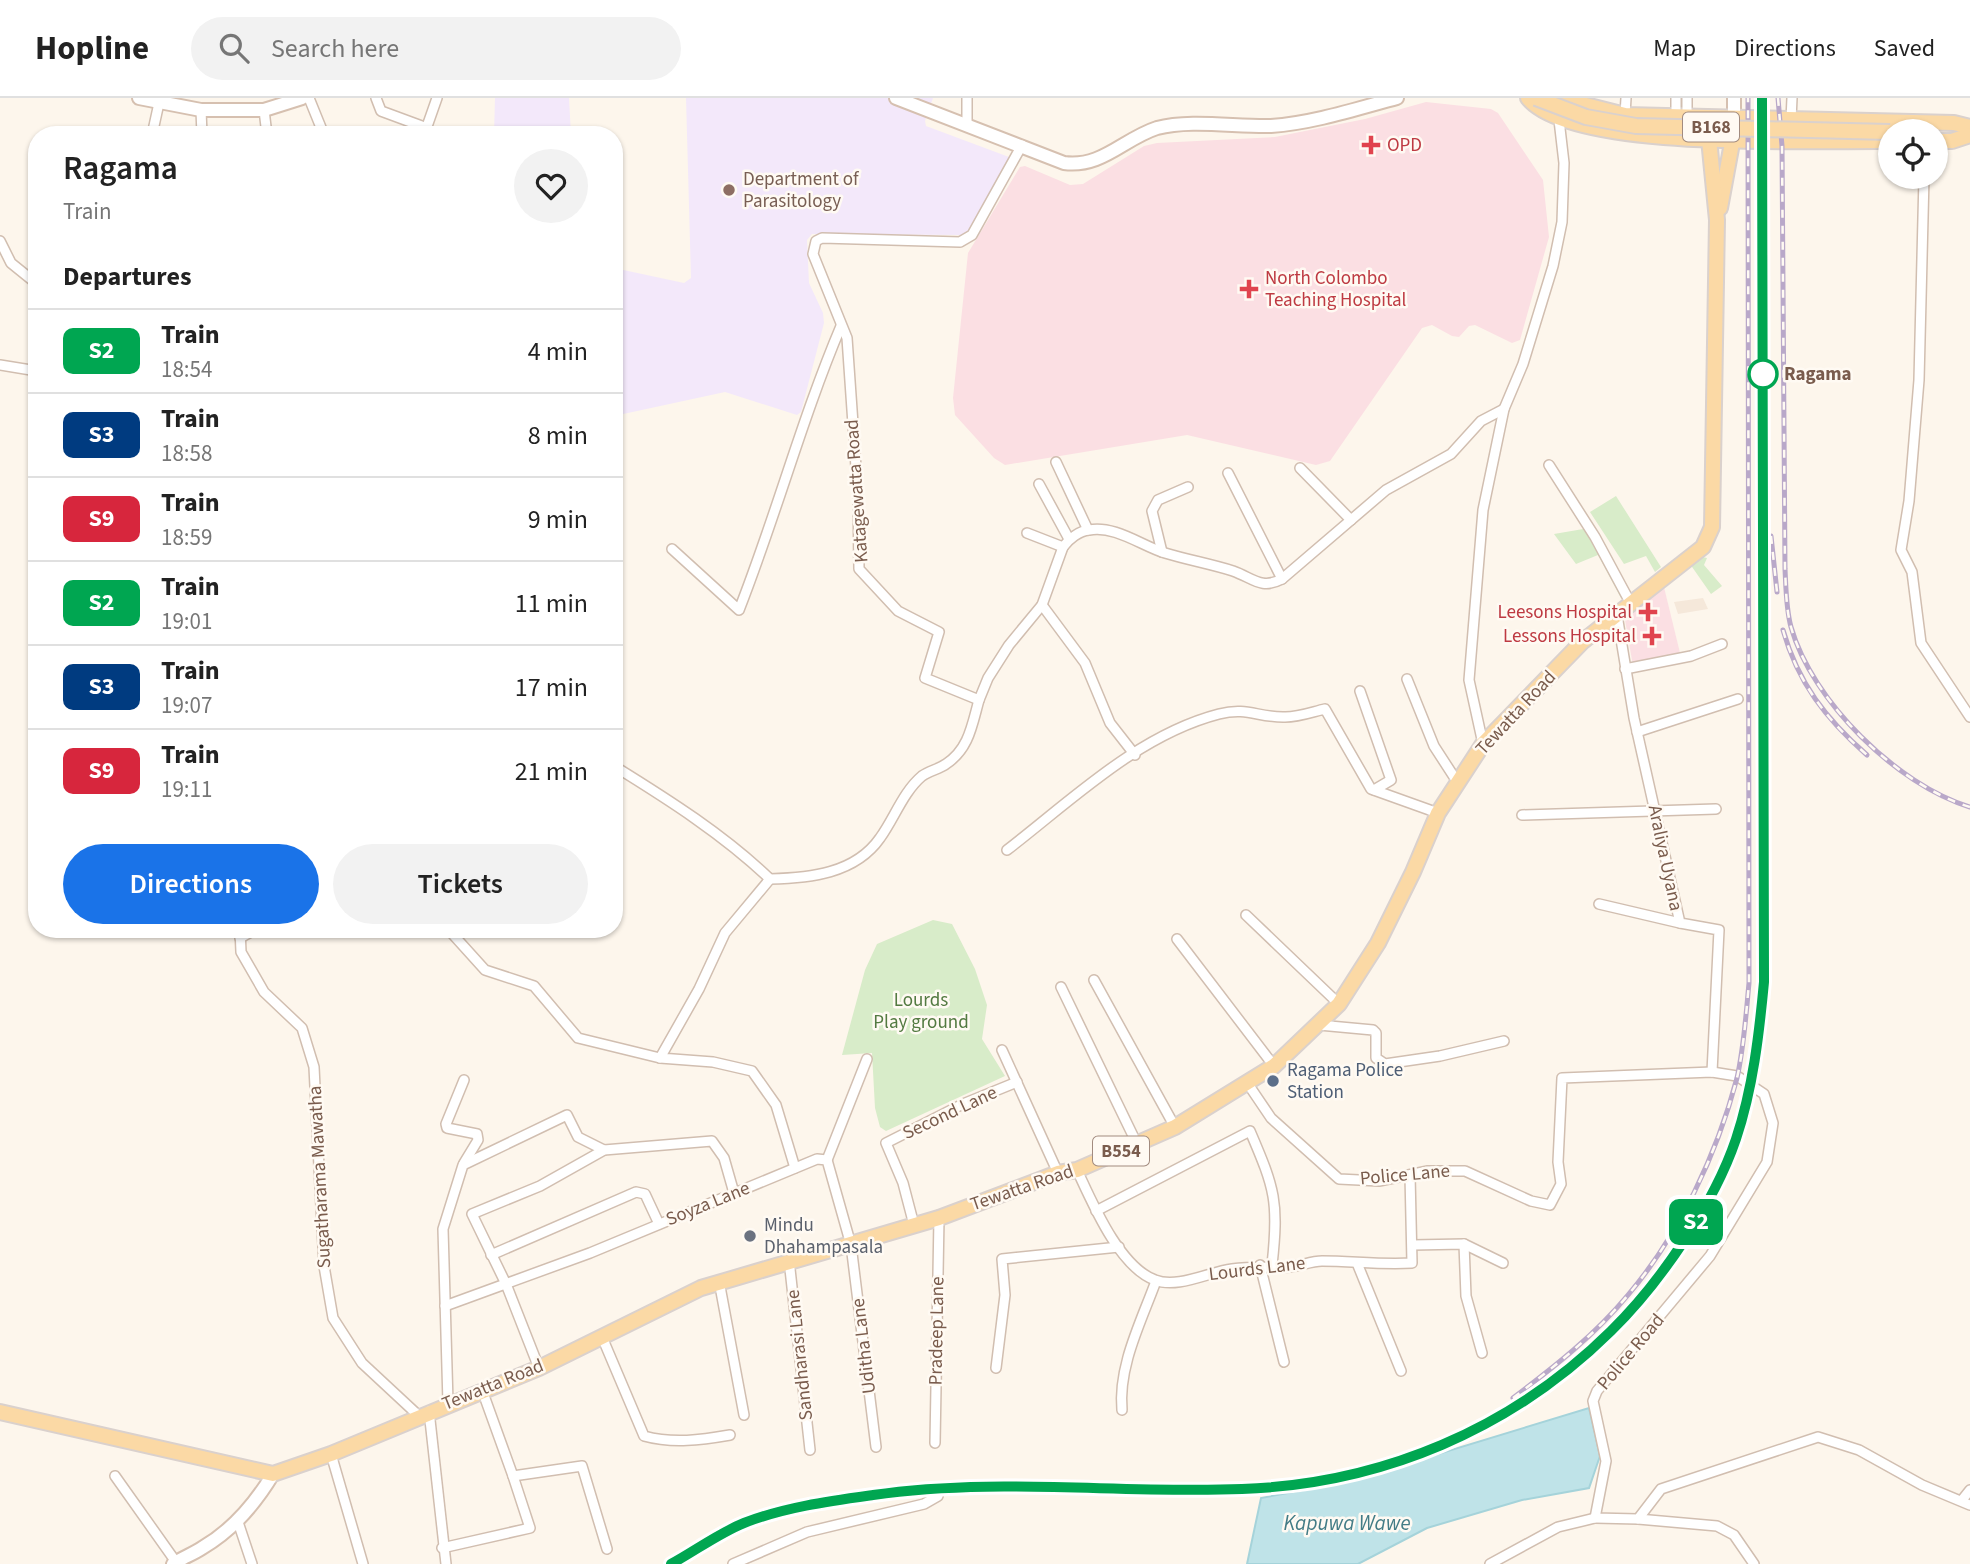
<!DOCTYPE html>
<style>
:root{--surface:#fff;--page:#f2f2f2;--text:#222;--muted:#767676;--line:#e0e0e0;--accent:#1a73e8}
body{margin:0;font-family:"Source Sans 3",sans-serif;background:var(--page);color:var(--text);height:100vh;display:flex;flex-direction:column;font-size:26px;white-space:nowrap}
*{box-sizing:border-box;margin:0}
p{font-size:23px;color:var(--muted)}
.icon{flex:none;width:38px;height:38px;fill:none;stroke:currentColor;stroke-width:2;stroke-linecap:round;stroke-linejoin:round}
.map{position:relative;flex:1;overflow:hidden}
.panel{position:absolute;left:28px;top:28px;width:595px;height:812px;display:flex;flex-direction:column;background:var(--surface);border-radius:28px;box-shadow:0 2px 5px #0004}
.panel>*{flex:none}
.badge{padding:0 14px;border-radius:10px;font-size:24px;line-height:46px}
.fabs{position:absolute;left:1878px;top:21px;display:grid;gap:14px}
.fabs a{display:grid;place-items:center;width:70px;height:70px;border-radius:50%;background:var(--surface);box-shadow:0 2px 5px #0004;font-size:35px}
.map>.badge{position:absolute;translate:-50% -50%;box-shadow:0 0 0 4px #fff}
h2{padding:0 35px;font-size:26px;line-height:63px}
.round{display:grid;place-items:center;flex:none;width:74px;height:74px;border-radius:37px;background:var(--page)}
.head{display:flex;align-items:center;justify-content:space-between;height:119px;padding:0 35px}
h1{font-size:33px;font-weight:600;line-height:52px}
.button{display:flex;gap:14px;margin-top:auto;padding:14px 35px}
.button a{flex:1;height:80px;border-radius:42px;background:var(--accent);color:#fff;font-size:28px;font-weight:600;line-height:80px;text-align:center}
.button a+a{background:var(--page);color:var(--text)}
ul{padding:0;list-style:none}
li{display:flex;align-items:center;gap:21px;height:84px;padding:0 35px;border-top:2px solid var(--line)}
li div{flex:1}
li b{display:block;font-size:26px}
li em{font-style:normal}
li .badge{min-width:77px;font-weight:700;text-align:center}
header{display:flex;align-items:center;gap:42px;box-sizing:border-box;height:98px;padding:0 35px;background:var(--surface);border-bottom:2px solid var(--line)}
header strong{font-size:33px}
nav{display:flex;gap:38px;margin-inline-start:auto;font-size:24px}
.search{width:490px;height:63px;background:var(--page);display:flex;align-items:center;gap:18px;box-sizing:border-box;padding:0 24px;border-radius:38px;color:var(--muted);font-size:26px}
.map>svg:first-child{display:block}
.residential{fill:#f5e8da}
.education{fill:#f3e8fa}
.medical{fill:#fbdfe3}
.green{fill:#d8ecc9}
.water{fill:#bfe3e8;stroke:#a5d3da;stroke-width:2}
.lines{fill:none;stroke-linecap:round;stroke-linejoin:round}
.street-casing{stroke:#d1beb0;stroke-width:12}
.secondary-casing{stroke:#d6c0b0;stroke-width:16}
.primary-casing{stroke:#dad1cd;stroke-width:18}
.street{stroke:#fff;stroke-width:9}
.secondary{stroke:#fff;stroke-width:12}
.primary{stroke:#fbd9a5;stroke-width:14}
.rail-casing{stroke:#b9a8c9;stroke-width:5}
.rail{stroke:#fffaf3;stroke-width:2.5;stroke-dasharray:8;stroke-linecap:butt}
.primary-bridge-casing{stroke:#dad1cd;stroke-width:18;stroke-linecap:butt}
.primary-bridge{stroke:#fbd9a5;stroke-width:14}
.line-casing{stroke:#fff;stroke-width:16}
.line{stroke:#00a651;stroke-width:10}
.health-dot{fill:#e0444e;stroke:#fffaf3;stroke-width:2.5}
.education-dot{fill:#8d6e63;stroke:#fffaf3;stroke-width:2.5}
.stop-dot{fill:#fff;stroke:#00a651;stroke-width:3.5}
.service-dot{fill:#5c6f8a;stroke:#fffaf3;stroke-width:2.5}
.worship-dot{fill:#6b7280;stroke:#fffaf3;stroke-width:2.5}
.labels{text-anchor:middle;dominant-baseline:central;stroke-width:5;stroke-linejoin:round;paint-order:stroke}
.shield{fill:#fffaf3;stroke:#a28b7f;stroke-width:2}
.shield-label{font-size:18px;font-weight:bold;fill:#7a5c4d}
.health-label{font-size:19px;fill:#be3a42;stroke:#fffaf3;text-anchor:start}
.education-label{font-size:19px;fill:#785e54;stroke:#fffaf3;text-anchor:start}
.stop-label{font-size:19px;font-weight:bold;fill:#7a5c4d;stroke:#fffaf3;text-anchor:start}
.street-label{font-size:19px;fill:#7a5c4d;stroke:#fffaf3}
.park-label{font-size:19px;fill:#537a41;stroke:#fffaf3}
.service-label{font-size:19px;fill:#4e5e75;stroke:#fffaf3;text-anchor:start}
.worship-label{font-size:19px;fill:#5b616d;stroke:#fffaf3;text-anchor:start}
.water-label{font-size:21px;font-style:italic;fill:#437c86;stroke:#fffaf3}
</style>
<header>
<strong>Hopline</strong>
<div class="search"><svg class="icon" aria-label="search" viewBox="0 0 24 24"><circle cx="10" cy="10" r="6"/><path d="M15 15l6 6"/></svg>Search here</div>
<nav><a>Map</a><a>Directions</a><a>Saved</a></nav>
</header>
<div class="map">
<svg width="1970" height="1466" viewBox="0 0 1970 1466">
<rect width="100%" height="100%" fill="#fdf6ec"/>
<polygon class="residential" points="1703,500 1708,511 1678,516 1674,504"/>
<g class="education">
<polygon points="495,0 569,0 571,37 494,37"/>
<polygon points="686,0 933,0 925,23 926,28 1009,59 1010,66 969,132 962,137 812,136 807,142 809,185 823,215 824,225 801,314 797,317 725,294 614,318 614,170 684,185 691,180"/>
</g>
<g class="medical">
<polygon points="1426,4 1491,11 1498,15 1543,82 1549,139 1520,242 1512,245 1475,227 1469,228 1459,239 1452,238 1432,227 1422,230 1330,363 1316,367 1187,337 1005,367 994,360 955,317 953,300 968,155 1020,69 1025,68 1070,87 1083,86 1144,48 1157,45 1275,39 1365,21"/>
<polygon points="1663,485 1681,559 1633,568 1624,516"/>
</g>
<g class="green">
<polygon points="1616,398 1661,469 1655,474 1646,458 1624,466 1590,414"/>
<polygon points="1589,430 1625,497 1621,500 1598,457 1576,466 1554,436"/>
<polygon points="1702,459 1707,460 1704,467 1722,488 1711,496 1690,466"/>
<polygon points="933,822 952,826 975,871 987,907 982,941 1005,978 886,1033 880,1029 875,1010 872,955 842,957 865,872 877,846"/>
</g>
<polygon class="water" points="1589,1310 1600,1358 1589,1390 1522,1402 1427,1430 1358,1466 1247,1466 1261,1400 1343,1385"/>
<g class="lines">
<g class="street-casing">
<g id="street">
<polyline points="309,0 324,37"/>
<polyline points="376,0 381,13 427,30"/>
<polyline points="201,12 202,37"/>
<polyline points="264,12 267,37"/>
<polyline points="1625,17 1626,0"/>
<polyline points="1676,20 1676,0"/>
<polyline points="1687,20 1687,0"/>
<polyline points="1791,22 1792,0"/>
<polyline points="967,25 967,0"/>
<polyline points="152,37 159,5"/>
<polyline points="424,37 437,0"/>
<path d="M1022,47L972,137L960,144L822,140L816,143L813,156L847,240L858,398L859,471L898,513L939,534L925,580L979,602L988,580L1009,547L1042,507L1063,449C1069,441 1079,433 1089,432C1115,427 1142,448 1165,455C1188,462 1211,466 1233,473C1253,480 1261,492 1282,481L1386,392L1451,356L1481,323L1504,311"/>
<polyline points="1924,79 1919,282 1909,403 1901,452 1912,474 1921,545 1970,619"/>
<polyline points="0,143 11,165 37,186"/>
<polyline points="0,267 37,273"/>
<polyline points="1056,364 1088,432"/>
<polyline points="1549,367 1595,439 1631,506"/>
<polyline points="1300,370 1351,422"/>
<polyline points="1228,375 1282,481"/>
<polyline points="1039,386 1069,441"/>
<polyline points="1027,435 1063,449"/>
<path d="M672,451L739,512C776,418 802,320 841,228"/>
<polyline points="1162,454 1152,413 1158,402 1188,389"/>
<polyline points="1042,507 1085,565 1110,625 1135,657"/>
<polyline points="1617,517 1634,620 1680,825 1719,832 1712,974"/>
<polyline points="1625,571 1691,558 1722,546"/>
<polyline points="1407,581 1434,648 1458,685"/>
<polyline points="1360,593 1391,682 1374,692"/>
<polyline points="1637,634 1738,601"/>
<polyline points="1483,646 1469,582 1483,412 1504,311 1523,266 1553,168 1562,124 1564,65 1559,22"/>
<path d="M614,668C669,702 724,737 770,781C809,780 855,776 880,740C894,721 903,694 922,678C929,673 939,671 946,666C969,651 972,627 979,602"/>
<polyline points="1522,717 1716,711"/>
<path d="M1007,752C1072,702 1138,637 1219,616C1247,609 1257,619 1283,619C1296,620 1312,614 1325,611L1371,691L1438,715"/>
<polyline points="770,781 725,835 699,891 660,960 713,964 752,973 776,1007 795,1070"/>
<polyline points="1599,806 1680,825"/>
<polyline points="1246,817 1339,906"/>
<polyline points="240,831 241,854 264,894 302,930 314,969 324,1168 333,1220 362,1265 419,1318"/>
<polyline points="448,831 485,872 534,888 578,940 660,960"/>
<polyline points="240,840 256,831"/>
<polyline points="1177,841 1274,968"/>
<polyline points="1094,882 1175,1029"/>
<polyline points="1061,889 1137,1046"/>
<polyline points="1319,927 1373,932 1376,935 1376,960 1385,966 1440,958 1504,943"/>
<polyline points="1002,952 1058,1075"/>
<polyline points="1248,986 1271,1020 1339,1081 1379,1083 1428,1073 1465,1073 1531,1103 1550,1107 1561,1086 1558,1064 1562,980 1712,974 1737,978 1764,996 1773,1025 1767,1064 1710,1158 1597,1293 1593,1303 1606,1363 1595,1420 1638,1421 1661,1391 1818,1339 1859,1352 1922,1387 1970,1407"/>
<polyline points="827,1062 867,961"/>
<polyline points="464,1065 478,1042 477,1036 447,1030 446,1026 464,982"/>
<path d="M1077,1072C1092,1104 1119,1169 1155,1182C1177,1191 1209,1174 1232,1171C1252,1168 1270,1170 1290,1169C1301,1168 1311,1163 1322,1163C1352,1163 1381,1167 1412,1165L1410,1077"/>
<path d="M1096,1113L1250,1033C1275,1091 1279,1104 1272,1167"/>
<polyline points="914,1127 903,1085 886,1045 963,1006 1017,984"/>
<polyline points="1464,1146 1503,1165"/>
<polyline points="1413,1147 1464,1146 1466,1198 1482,1255"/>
<polyline points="491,1157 636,1094 645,1096 659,1126"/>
<polyline points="789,1162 810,1352"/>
<polyline points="1357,1165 1401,1273"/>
<polyline points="1260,1167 1284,1264"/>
<polyline points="719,1183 744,1317"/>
<polyline points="445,1208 590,1155 817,1061 827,1062 851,1147 876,1349"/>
<path d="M602,1239L644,1338C673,1346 701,1342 730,1337"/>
<polyline points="539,1270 506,1186 472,1116 540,1088 604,1052 712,1043 724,1060 734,1095"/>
<polyline points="996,1270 1005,1197 1002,1161 1119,1149"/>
<polyline points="482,1292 513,1378 582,1368 607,1451"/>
<polyline points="448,1305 443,1131 463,1067 567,1017 578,1039 604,1052"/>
<path d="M1122,1312C1118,1268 1141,1224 1156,1183"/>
<polyline points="429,1313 446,1466"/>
<polyline points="935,1345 939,1120"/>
<polyline points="331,1356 363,1466"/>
<polyline points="115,1378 176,1464"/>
<polyline points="1962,1402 1970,1392"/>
<polyline points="1638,1421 1717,1428 1734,1437 1754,1466"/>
<polyline points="238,1424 252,1466"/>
<polyline points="442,1450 530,1430 513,1378"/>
<polyline points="733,1466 807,1434 924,1406 938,1398"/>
<polyline points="1490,1466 1558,1429 1595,1420"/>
</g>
</g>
<g class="secondary-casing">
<g id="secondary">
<polyline points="139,0 201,12 264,12 302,0"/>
<path d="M896,0L1064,65C1102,70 1123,41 1157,30C1190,21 1236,29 1271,28C1313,25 1356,11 1397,0"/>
<polyline points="1734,21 1734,0"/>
<path d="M173,1466C182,1460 193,1456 202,1450C233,1432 255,1406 273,1376"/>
</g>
</g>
<g class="primary-casing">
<g id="primary">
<path d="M1528,0C1571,54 1817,42 1890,43"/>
<polyline points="1558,0 1625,17 1954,25 1970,29"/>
<polyline points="1936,43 1952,43 1970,37"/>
<polyline points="1720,110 1734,34"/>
<polyline points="0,1314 273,1376 331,1356 539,1270 701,1190 939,1120 1058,1075 1077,1072 1175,1029 1274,968 1339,906 1378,845 1413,774 1438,715 1483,646 1582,544 1703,449 1712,429 1717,122 1707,21"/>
</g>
</g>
<use href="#street" class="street"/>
<use href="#secondary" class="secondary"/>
<use href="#primary" class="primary"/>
<g class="rail-casing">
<g id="rail">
<path d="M1778,0L1782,48L1785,471C1786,490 1786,511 1791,529C1812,603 1897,687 1970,709"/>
<polyline points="1771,438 1777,494"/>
<path d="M1783,532C1798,585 1826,621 1867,657"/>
<path d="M1513,1300C1554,1269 1595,1237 1628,1197C1679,1137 1717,1056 1737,980C1744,949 1746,916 1749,885L1748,0"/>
<path d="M671,1466C695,1453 719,1435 744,1425C787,1408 835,1402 880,1396C1001,1378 1121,1396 1242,1391C1359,1387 1480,1346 1571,1272C1586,1260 1598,1246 1611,1233C1660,1186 1714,1106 1736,1041C1753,990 1759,937 1764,884L1762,0"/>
</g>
</g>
<use href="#rail" class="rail"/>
<g class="primary-bridge-casing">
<polyline id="primary-bridge" points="1536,0 1586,19 1636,28 1890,34"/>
</g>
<use href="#primary-bridge" class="primary-bridge"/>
</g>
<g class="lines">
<g class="line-casing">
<path id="line" d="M671,1466C695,1453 719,1435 744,1425C785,1409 830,1403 873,1397C996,1379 1119,1396 1242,1391C1382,1386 1512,1331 1611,1233C1660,1185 1714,1106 1736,1041C1753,990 1759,937 1764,884L1762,0"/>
</g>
<use href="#line" class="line"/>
</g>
<g class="health-dot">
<path d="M1367.5 36.5h7v7h7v7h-7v7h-7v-7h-7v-7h7z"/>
<path d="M1245.5 180.5h7v7h7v7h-7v7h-7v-7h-7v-7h7z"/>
<path d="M1644.5 503.5h7v7h7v7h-7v7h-7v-7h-7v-7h7z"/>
<path d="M1648.5 527.5h7v7h7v7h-7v7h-7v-7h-7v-7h7z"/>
</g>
<circle class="education-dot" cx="729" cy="92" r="7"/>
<circle class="stop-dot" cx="1763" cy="276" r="14"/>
<circle class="service-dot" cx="1273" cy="983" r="7"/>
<circle class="worship-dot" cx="750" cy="1138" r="7"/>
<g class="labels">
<g class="shield">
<rect x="1683" y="14.5" width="56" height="29" rx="5"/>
<rect x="1093" y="1038.5" width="56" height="29" rx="5"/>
</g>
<g class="shield-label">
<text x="1711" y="29">B168</text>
<text x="1121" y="1053">B554</text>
</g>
<g class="health-label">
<text x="1387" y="47">OPD</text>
<text x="1265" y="180">North Colombo<tspan x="1265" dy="22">Teaching Hospital</tspan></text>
<text x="1632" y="514" text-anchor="end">Leesons Hospital</text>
<text x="1636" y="538" text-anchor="end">Lessons Hospital</text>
</g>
<g class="education-label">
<text x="743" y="81">Department of<tspan x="743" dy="22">Parasitology</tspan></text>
</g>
<g class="stop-label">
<text x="1784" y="276">Ragama</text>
</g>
<g class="street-label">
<text transform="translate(857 393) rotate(-94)">Katagewatta Road</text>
<text transform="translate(1516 615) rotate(-47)">Tewatta Road</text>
<text transform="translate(1665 760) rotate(78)">Araliya Uyana</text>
<text transform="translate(950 1015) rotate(-25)">Second Lane</text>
<text transform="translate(1405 1077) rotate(-5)">Police Lane</text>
<text transform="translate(320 1079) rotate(-93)">Sugatharama Mawatha</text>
<text transform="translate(1022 1090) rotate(-19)">Tewatta Road</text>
<text transform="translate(708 1106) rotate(-22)">Soyza Lane</text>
<text transform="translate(1257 1171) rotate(-7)">Lourds Lane</text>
<text transform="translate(937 1233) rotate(-89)">Pradeep Lane</text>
<text transform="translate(864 1248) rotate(-97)">Uditha Lane</text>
<text transform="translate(1631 1254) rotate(-50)">Police Road</text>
<text transform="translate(800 1257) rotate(-96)">Sandharasi Lane</text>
<text transform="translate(493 1287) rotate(-22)">Tewatta Road</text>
</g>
<g class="park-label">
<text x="921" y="902">Lourds<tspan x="921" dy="22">Play ground</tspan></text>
</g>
<g class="service-label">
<text x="1287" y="972">Ragama Police<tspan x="1287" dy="22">Station</tspan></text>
</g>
<g class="worship-label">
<text x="764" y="1127">Mindu<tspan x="764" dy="22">Dhahampasala</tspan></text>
</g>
<g class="water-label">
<text x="1347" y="1425">Kapuwa Wawe</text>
</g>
</g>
</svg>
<div class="fabs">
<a><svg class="icon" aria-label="locate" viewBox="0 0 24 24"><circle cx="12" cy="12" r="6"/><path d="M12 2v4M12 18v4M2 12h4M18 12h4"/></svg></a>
</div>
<b class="badge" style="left:1696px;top:1124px;background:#00a651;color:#fff">S2</b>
<section class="panel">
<div class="head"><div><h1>Ragama</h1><p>Train</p></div><a class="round"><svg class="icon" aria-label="heart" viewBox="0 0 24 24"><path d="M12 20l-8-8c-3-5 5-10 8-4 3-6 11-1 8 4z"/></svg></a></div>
<h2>Departures</h2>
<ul>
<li><span class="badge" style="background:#00a651;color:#fff">S2</span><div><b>Train</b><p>18:54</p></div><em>4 min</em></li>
<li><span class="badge" style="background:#003b80;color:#fff">S3</span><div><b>Train</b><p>18:58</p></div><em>8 min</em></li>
<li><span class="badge" style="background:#d7263d;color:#fff">S9</span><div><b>Train</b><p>18:59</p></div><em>9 min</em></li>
<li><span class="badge" style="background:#00a651;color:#fff">S2</span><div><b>Train</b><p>19:01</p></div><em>11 min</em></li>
<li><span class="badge" style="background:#003b80;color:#fff">S3</span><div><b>Train</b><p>19:07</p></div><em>17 min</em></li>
<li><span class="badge" style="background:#d7263d;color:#fff">S9</span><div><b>Train</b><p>19:11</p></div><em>21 min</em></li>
</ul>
<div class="button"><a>Directions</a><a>Tickets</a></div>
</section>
</div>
